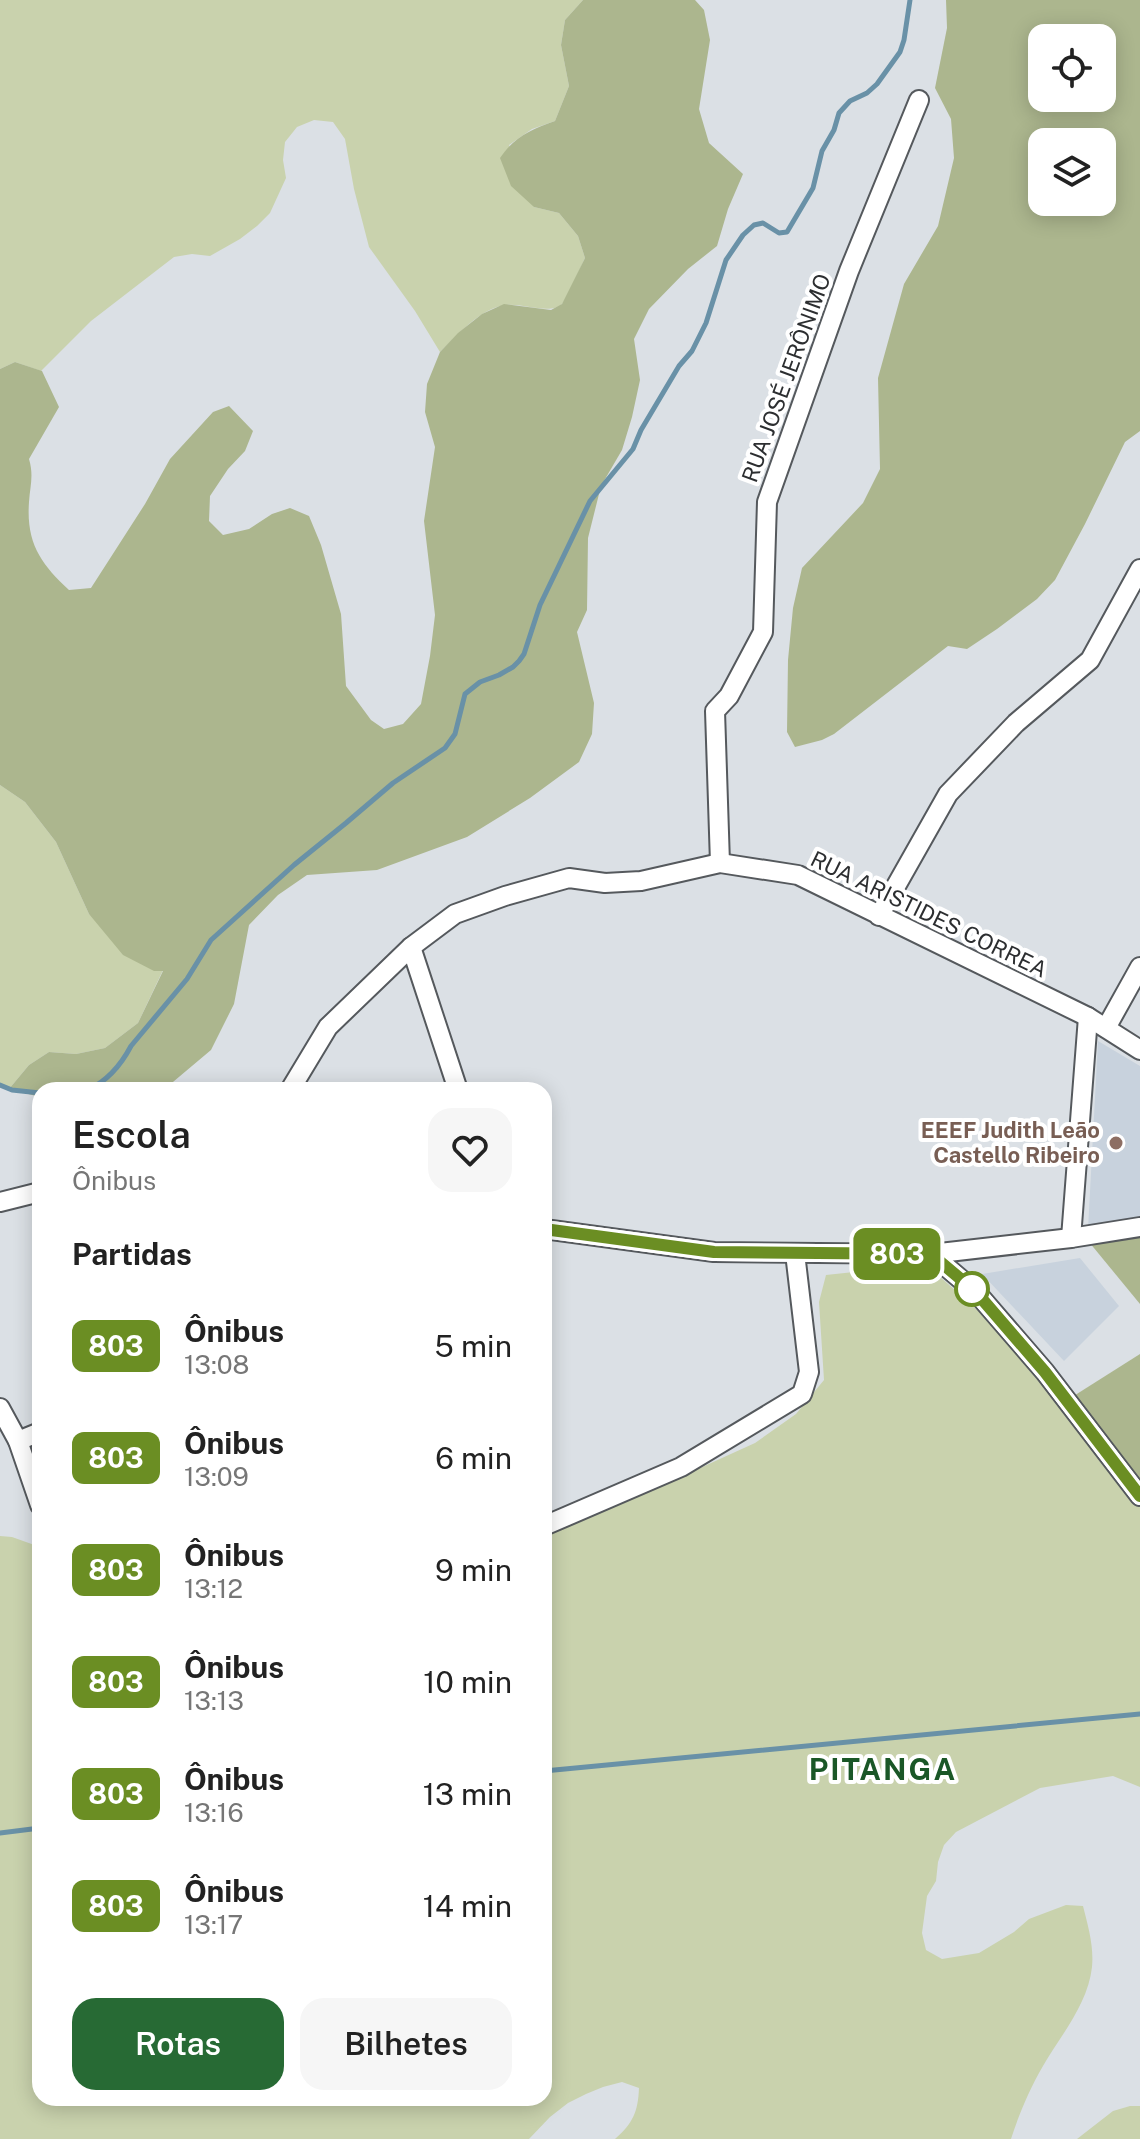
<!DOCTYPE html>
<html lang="pt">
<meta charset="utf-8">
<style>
:root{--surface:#fff;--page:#f6f6f6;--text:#222;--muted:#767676;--accent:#276a34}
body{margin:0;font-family:"Public Sans",sans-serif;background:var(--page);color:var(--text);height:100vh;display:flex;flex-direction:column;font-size:30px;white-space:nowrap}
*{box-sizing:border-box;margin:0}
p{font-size:26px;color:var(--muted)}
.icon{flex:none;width:44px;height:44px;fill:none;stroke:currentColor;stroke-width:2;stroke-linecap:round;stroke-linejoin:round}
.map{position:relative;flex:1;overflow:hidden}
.details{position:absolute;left:32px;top:1082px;width:520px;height:1024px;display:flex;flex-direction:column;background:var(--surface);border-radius:24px;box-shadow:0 4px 20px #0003}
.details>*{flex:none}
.badge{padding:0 16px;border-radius:12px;font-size:28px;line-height:52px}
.controls{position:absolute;left:1028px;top:24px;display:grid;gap:16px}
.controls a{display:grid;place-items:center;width:88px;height:88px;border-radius:16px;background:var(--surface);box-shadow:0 4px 20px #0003;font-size:40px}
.map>.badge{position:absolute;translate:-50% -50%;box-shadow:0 0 0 4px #fff}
h2{padding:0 40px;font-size:30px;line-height:72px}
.round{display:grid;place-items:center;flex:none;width:84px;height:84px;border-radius:24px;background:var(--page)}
.overview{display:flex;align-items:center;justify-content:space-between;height:136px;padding:0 40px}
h1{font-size:38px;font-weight:600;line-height:60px}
.primary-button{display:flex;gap:16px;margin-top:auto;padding:16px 40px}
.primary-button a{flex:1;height:92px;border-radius:24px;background:var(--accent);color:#fff;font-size:32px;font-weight:600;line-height:92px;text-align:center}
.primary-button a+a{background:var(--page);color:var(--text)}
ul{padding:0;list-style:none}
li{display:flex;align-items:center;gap:24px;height:112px;padding:0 40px}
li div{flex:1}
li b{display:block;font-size:30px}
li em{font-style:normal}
li .badge{min-width:88px;font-weight:700;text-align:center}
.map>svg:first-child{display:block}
.built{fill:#c8d2dd}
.green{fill:#c9d2ad}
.forest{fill:#acb68e;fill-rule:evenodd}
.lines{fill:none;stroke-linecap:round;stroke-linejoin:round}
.stream{stroke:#6991a7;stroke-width:5}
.minor-casing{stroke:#55595d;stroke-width:22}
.minor{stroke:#fff;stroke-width:18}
.line-casing{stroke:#fff;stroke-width:18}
.line{stroke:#6b8e23;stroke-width:12}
.education-dot{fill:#8d6e63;stroke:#fff;stroke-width:3}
.stop-dot{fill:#fff;stroke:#6b8e23;stroke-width:4}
.labels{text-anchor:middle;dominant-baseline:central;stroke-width:8;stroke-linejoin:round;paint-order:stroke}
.street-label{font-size:22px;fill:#2c2e30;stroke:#fff}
.education-label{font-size:22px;font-weight:bold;fill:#785e54;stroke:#fff;text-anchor:end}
.district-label{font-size:30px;font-weight:bold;letter-spacing:2px;fill:#1a5727;stroke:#fff}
</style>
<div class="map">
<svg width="1140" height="2139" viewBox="0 0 1140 2139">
<rect width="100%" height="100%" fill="#dbe0e5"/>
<g class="built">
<polygon points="1098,1041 1140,1066 1140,1219 1088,1229"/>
<polygon points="1080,1258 1119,1306 1064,1361 982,1274"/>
</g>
<g class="green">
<path d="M0,0H583L565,20L561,45L569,86L555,121L532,129L509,145L534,207L559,213L578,236L585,258C580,268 569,296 562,304C551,315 522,303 506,305C482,307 456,336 440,352L415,311L369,247L354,189L345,139L333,122L314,120L297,127L285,142L283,160L286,178L270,213L257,226L240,239L210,256L192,254L174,257L91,321L41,371L15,362L0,369Z"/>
<polygon points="0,785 25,802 56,842 89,914 163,970 138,1023 105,1048 76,1054 49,1052 29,1065 9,1089 0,1084"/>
<path d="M910,1266L938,1275L1003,1333L1140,1500V1787L1113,1776L1040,1788L956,1832L944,1845L938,1862L936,1881L927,1896L922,1933L926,1950L942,1959L979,1953L1014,1932L1029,1919L1066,1905L1083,1906C1088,1926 1094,1946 1092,1967C1088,2004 1061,2035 1043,2066C1030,2088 1019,2114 1011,2139H615C633,2123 638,2112 639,2088L622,2082L603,2087L586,2094L568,2103L550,2117L529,2139H0V1536L12,1537L40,1547V2098H544V1530L645,1493L755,1443L796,1414L824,1380L819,1302L826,1275Z"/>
<polygon points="1130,2106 1140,2106 1140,2139 1077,2139 1113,2111"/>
</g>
<g class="forest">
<path d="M583,0H695L704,10L710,40L699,109L709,143L743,174L728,209L717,246L688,269L649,309L634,339L640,380L632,417L622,450L601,486L588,538L587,610L577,632L594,703L592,734L579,762L530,798L467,837L377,870L307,875L278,895L249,925L234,1004L211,1050L167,1087L160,1090H40V1097L9,1089L29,1065L49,1052L76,1054L105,1048L138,1023L163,971H154L123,955L89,914L56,842L25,802L0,785V369L15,362L42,371L59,407L29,459C34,476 30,486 29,502C26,543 41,564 69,590L91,588L145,504L170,459L213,412L229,406L253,431L245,451L228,469L210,496L209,521L223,535L249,529L272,514L290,508L309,516L321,545L341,614L346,686L371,720L384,729L403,724L421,704L430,656L435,615L424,521L435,447L425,412L427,384L440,352L458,333L482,314L504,304L551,310L562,304L585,258L578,236L559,213L534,207L511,186L500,158C514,137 532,129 555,121L569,86L561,45L565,20Z"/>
<path d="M946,0H1140V431L1125,442L1085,524L1055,580L1037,599L997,629L967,649L948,646L834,734L822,740L795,747L787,732L788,660L793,608L802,568L863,503L880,469L878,378L904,284L938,226L954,158L951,119L935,88L947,28ZM1102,38V98H1042V38ZM1102,142V202H1042V142Z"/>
<polygon points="1140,1225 1140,1304 1080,1231"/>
<polygon points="1140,1354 1140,1500 1061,1404"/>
</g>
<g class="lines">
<g class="stream">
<polyline points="0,1085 12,1090 40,1093"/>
<path d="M88,1090C107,1081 121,1065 131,1046L187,979L211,940L294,865L346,823L393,783L445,748L455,734L465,694L480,682L499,675L513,667L519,661L524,654L540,605L590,501L633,449L641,430L679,366L692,351L706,323L726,260L743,235L754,225L763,223L779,233L787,232L813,188L822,151L834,130L839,113L850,101L867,93L877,84L900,52L904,40L910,0"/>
<polyline points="544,1771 1140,1714"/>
<polyline points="0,1833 40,1828"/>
</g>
<g class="minor-casing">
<g id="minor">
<polyline points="720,863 715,711 729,696 763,632 767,502 849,271 919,100"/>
<polyline points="879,916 948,794 1016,723 1090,660 1140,569"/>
<polyline points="411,947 458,1090"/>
<polyline points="1106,1028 1140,967"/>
<polyline points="290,1090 328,1027 411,947 455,914 505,896 569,878 605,883 641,881 720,863 798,875 1088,1017 1140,1050"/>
<polyline points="0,1202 40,1192"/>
<polyline points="544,1229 714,1252 931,1254 1071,1238 1140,1227"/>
<polyline points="1071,1238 1088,1017"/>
<polyline points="931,1254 976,1292 1045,1372 1140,1496"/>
<polyline points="0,1408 18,1441 40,1505"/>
<polyline points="18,1441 40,1432"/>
<polyline points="544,1526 681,1467 802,1394 809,1372 795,1253"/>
</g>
</g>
<use href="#minor" class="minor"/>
</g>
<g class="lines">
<g class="line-casing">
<polyline id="line" points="544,1229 714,1252 931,1254 976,1292 1045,1372 1140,1496"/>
</g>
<use href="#line" class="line"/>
</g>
<circle class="education-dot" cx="1116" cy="1143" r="8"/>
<circle class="stop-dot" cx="972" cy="1289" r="16"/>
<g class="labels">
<g class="street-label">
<text transform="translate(786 378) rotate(-70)">RUA JOSÉ JERÔNIMO</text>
<text transform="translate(929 914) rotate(26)">RUA ARISTIDES CORREA</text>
</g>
<g class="education-label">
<text x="1100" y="1130">EEEF Judith Leão<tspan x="1100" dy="25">Castello Ribeiro</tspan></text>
</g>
<g class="district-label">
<text x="883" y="1769">PITANGA</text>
</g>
</g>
</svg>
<div class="controls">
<a><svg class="icon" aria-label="locate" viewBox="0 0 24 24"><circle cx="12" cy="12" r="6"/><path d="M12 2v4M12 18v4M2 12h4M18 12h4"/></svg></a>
<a><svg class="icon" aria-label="layers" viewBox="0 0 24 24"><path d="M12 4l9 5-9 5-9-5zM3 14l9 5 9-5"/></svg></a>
</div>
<b class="badge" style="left:897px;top:1254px;background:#6b8e23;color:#fff">803</b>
<section class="details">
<div class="overview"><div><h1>Escola</h1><p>Ônibus</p></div><a class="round"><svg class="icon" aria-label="heart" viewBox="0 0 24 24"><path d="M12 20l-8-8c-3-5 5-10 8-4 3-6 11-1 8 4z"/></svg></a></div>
<h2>Partidas</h2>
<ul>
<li><span class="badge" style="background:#6b8e23;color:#fff">803</span><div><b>Ônibus</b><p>13:08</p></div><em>5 min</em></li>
<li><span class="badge" style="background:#6b8e23;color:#fff">803</span><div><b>Ônibus</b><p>13:09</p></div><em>6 min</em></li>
<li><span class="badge" style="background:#6b8e23;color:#fff">803</span><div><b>Ônibus</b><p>13:12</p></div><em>9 min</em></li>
<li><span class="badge" style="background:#6b8e23;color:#fff">803</span><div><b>Ônibus</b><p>13:13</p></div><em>10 min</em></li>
<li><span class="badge" style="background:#6b8e23;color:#fff">803</span><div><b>Ônibus</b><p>13:16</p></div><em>13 min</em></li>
<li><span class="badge" style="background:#6b8e23;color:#fff">803</span><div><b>Ônibus</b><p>13:17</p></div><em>14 min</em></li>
</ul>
<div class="primary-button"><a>Rotas</a><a>Bilhetes</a></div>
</section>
</div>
